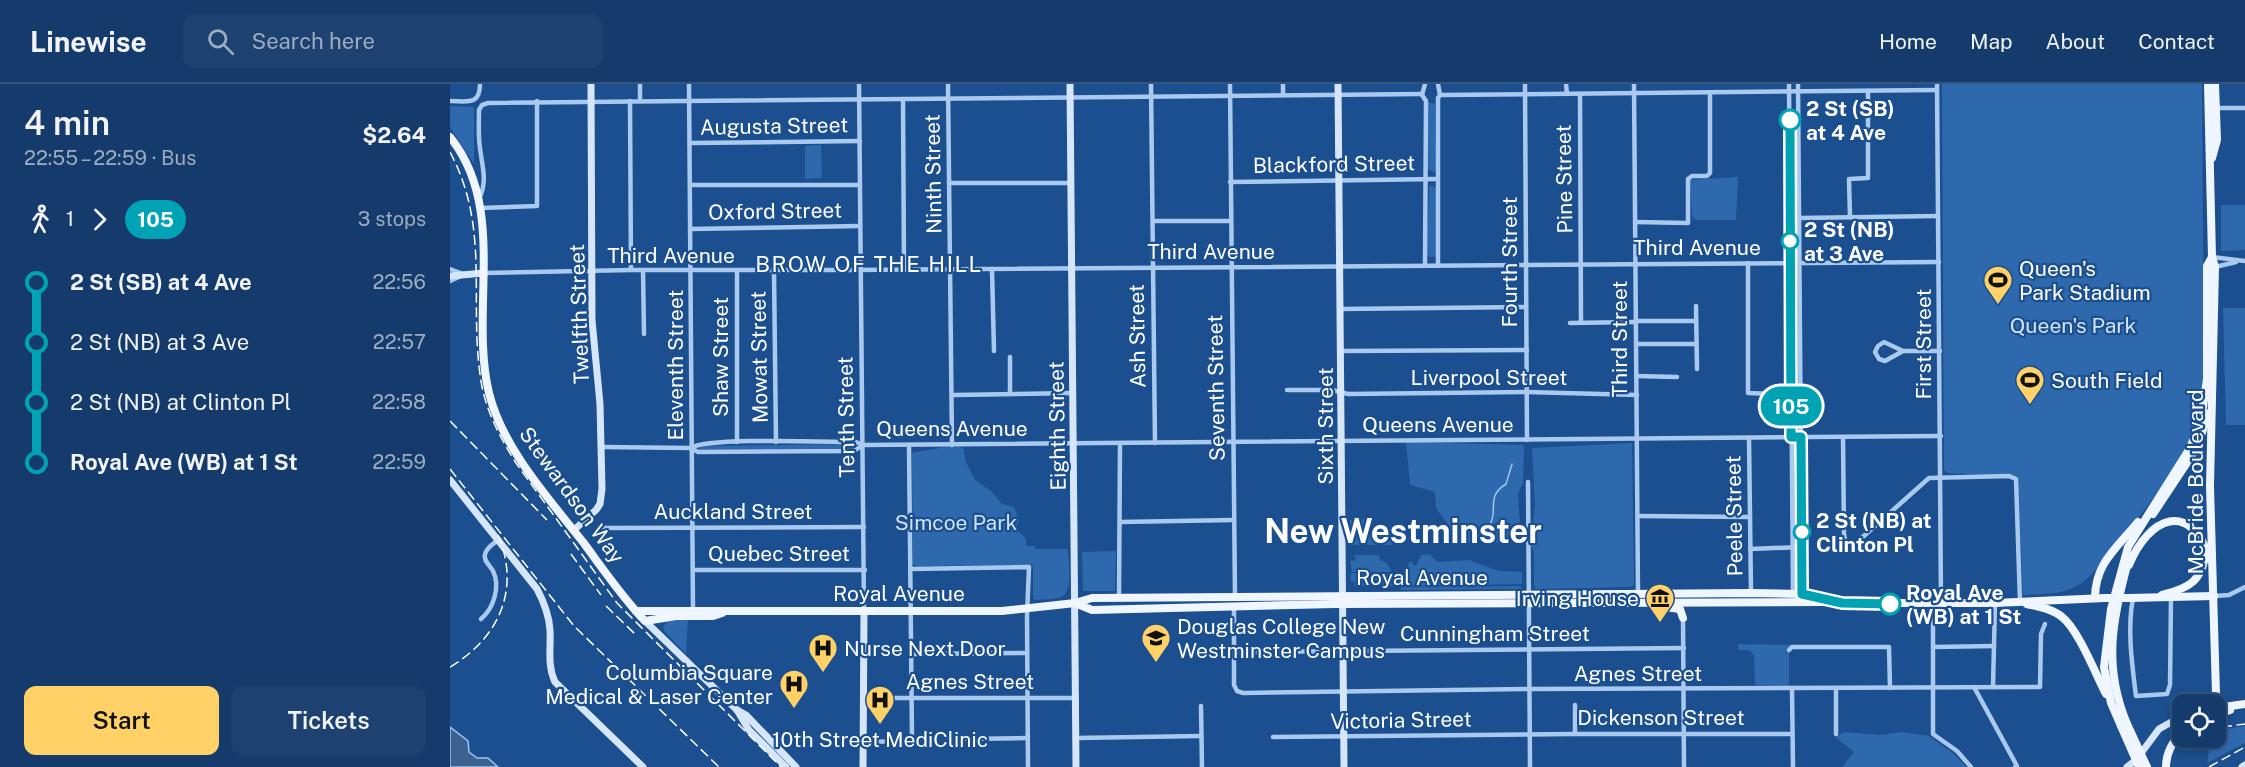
<!DOCTYPE html>
<meta charset="utf-8">
<style>
:root{--surface:#143b6b;--page:#1d4271;--text:#f1f3f6;--muted:#9dadc1;--line:#33557e;--accent:#ffd166}
body{margin:0;font-family:"Public Sans",sans-serif;background:var(--page);color:var(--text);height:100vh;display:flex;flex-direction:column;font-size:22px;white-space:nowrap}
*{box-sizing:border-box;margin:0}
p{font-size:20px;color:var(--muted)}
.icon{flex:none;width:33px;height:33px;fill:none;stroke:currentColor;stroke-width:2;stroke-linecap:round;stroke-linejoin:round}
.map{position:relative;flex:1;overflow:hidden}
.panel{display:flex;flex-direction:column;background:var(--surface);width:450px}
.panel>*{flex:none}
.badge{padding:0 12px;border-radius:20px;font-size:21px;line-height:39px}
.buttons{position:absolute;left:1722px;top:610px;display:grid;gap:12px}
.buttons a{display:grid;place-items:center;width:54px;height:54px;border-radius:12px;background:var(--surface);box-shadow:0 3px 9px #0003,0 0 0 2px var(--line);font-size:30px}
.map>.badge{position:absolute;translate:-50% -50%;box-shadow:0 0 0 3px #fff}
.legs{display:flex;align-items:center;gap:9px;height:66px;padding:0 24px;font-size:20px}
.legs p{margin-inline-start:auto}
.head{display:flex;align-items:center;justify-content:space-between;height:102px;padding:0 24px}
h1{font-size:33px;font-weight:600;line-height:45px}
.button{display:flex;gap:12px;margin-top:auto;padding:12px 24px}
.button a{flex:1;height:69px;border-radius:12px;background:var(--accent);color:#111;font-size:24px;font-weight:600;line-height:69px;text-align:center}
.button a+a{background:var(--page);color:var(--text)}
ul{padding:0 24px;list-style:none}
li{display:flex;align-items:center;gap:21px;height:60px;font-size:22px}
li i{display:grid;place-items:center;width:9px;height:100%;margin:0 8px;background:currentColor}
li i::after{content:'';width:15px;height:15px;margin:-8px;border:4px solid;border-radius:50%;background:var(--surface)}
li p{margin-inline-start:auto}
li:first-child i{background:linear-gradient(#0000 50%,currentColor 0)}
li:last-child i{background:linear-gradient(currentColor 50%,#0000 0)}
header{display:flex;align-items:center;gap:36px;box-sizing:border-box;height:84px;padding:0 30px;background:var(--surface);border-bottom:2px solid var(--line)}
header strong{font-size:28px}
nav{display:flex;gap:33px;margin-inline-start:auto;font-size:21px}
.search{width:420px;height:54px;background:var(--page);display:flex;align-items:center;gap:15px;box-sizing:border-box;padding:0 21px;border-radius:12px;color:var(--muted);font-size:22px}
main{display:flex;flex:1;min-height:0}
.map>svg:first-child{display:block}
.green{fill:#2e69ad}
.water{fill:#3c6290;stroke:#9cc4f0;stroke-width:1.5}
.lines{fill:none;stroke-linecap:round;stroke-linejoin:round}
.stream{stroke:#9cc4f0;stroke-width:1.5}
.street{stroke:#a9c9ee;stroke-width:4.5}
.secondary{stroke:#d6e6fa;stroke-width:7}
.primary{stroke:#f0f6ff;stroke-width:8}
.rail{stroke:#fff;stroke-width:1.5;stroke-dasharray:10 4.5;stroke-linecap:butt}
.primary-bridge{stroke:#f0f6ff;stroke-width:8}
.line-1-casing{stroke:#fff;stroke-width:14}
.line-1{stroke:#00a3b4;stroke-width:9}
.stop-1-dot{fill:#fff;stroke:#00a3b4;stroke-width:3}
.labels{text-anchor:middle;dominant-baseline:central;stroke-width:4.5;stroke-linejoin:round;paint-order:stroke}
.stop-label{font-size:21px;font-weight:bold;fill:#fff;stroke:#1b4f8f;text-anchor:start}
.street-label{font-size:21px;fill:#fff;stroke:#1b4f8f}
.poi-label{font-size:21px;fill:#fff;stroke:#1b4f8f;text-anchor:start}
.park-label{font-size:21px;fill:#cfe3fa;stroke:#1b4f8f}
.neighbourhood-label{font-size:22px;letter-spacing:1.5px;fill:#fff;stroke:#1b4f8f}
.town-label{font-size:33px;font-weight:bold;fill:#fff;stroke:#1b4f8f}
</style>
<header>
<strong>Linewise</strong>
<div class="search"><svg class="icon" aria-label="search" viewBox="0 0 24 24"><circle cx="10" cy="10" r="6"/><path d="M15 15l6 6"/></svg>Search here</div>
<nav><a>Home</a><a>Map</a><a>About</a><a>Contact</a></nav>
</header>
<main>
<section class="panel">
<div class="head"><div><h1>4 min</h1><p>22:55 – 22:59 · Bus</p></div><b>$2.64</b></div>
<div class="legs"><svg class="icon" aria-label="walk" viewBox="0 0 24 24"><circle cx="13" cy="4" r="2"/><path d="M13 8l-2 6 4 7M11 14l-3 7M7 12l3-4h3l4 4"/></svg>1<svg class="icon" aria-label="forward" viewBox="0 0 24 24"><path d="M9 5l7 7-7 7"/></svg><b class="badge" style="background:#00a3b4;color:#fff">105</b><p>3 stops</p></div>
<ul>
<li><i style="color:#00a3b4"></i><b>2 St (SB) at 4 Ave</b><p>22:56</p></li>
<li><i style="color:#00a3b4"></i><span>2 St (NB) at 3 Ave</span><p>22:57</p></li>
<li><i style="color:#00a3b4"></i><span>2 St (NB) at Clinton Pl</span><p>22:58</p></li>
<li><i style="color:#00a3b4"></i><b>Royal Ave (WB) at 1 St</b><p>22:59</p></li>
</ul>
<div class="button"><a>Start</a><a>Tickets</a></div>
</section>
<div class="map">
<svg width="1795" height="683" viewBox="0 0 1795 683">
<rect width="100%" height="100%" fill="#1b4f8f"/>
<g class="green">
<path d="M1492,0H1752L1754,298C1752,315 1751,332 1744,348C1728,387 1687,436 1659,469C1650,480 1640,495 1627,502C1610,511 1591,510 1573,511L1568,393L1498,389L1494,386Z"/>
<polygon points="978,18 985,20 986,86 983,88 977,85"/>
<polygon points="0,22 24,23 24,80 0,43"/>
<polygon points="371,61 372,94 355,95 355,62"/>
<polygon points="1288,93 1286,136 1246,136 1242,132 1240,96"/>
<polygon points="979,102 983,102 986,105 986,170 984,173 980,173 977,170"/>
<polygon points="1771,121 1795,121 1795,166 1771,167"/>
<polygon points="1773,224 1795,224 1795,341 1776,341"/>
<polygon points="956,358 1074,361 1073,399 1068,410 1071,459 1011,458 986,424 985,408 960,401"/>
<polygon points="1182,359 1184,501 1180,503 1086,505 1084,501 1084,468 1081,461 1085,421 1082,364"/>
<polygon points="405,360 405,365 249,366 249,362"/>
<path d="M494,363H510L514,365L515,376L525,396L541,407L552,420L564,423L569,436L566,444L576,455V462H585V465H618C618,477 624,507 611,513C604,516 594,515 586,516L583,515V481L468,482L463,480L462,369Z"/>
<polygon points="920,435 921,456 942,457 942,461 901,461 900,449 904,449 900,448 900,436"/>
<polygon points="666,467 665,507 633,507 632,468"/>
<polygon points="979,470 988,478 1019,476 1049,487 1072,488 1072,500 953,502 954,496 959,493 955,488 960,477 966,482 971,471"/>
<polygon points="903,471 929,471 930,476 937,479 941,486 940,488 902,488 900,477 905,477 906,474"/>
<polygon points="901,489 940,490 938,494 946,499 945,502 904,502 905,498 900,497"/>
<polygon points="1071,502 1071,505 950,506 951,503"/>
<polygon points="238,534 236,570 215,548 213,543 219,536"/>
<polygon points="1288,560 1341,561 1337,565 1339,566 1339,602 1305,601 1304,571 1299,566 1288,566"/>
<polygon points="1795,642 1795,659 1757,679 1761,654 1766,654 1766,650 1770,646"/>
<polygon points="1394,648 1429,651 1452,648 1479,652 1504,670 1516,683 1392,683 1404,668 1385,653"/>
</g>
<polygon class="water" points="0,643 18,657 19,668 27,674 38,674 48,683 0,683"/>
<g class="lines">
<path class="stream" d="M1027,454C1058,432 1030,416 1056,400L1062,380"/>
<g class="street">
<polyline points="190,0 190,17"/>
<polyline points="239,0 243,526"/>
<polyline points="409,0 414,527"/>
<polyline points="498,0 502,361"/>
<polyline points="701,0 705,359"/>
<polyline points="780,0 785,513"/>
<polyline points="975,0 972,11 976,17 975,182"/>
<polyline points="988,0 990,11 988,14 988,182"/>
<polyline points="1075,0 1077,356"/>
<polyline points="1116,0 1117,10"/>
<polyline points="1184,0 1188,510"/>
<polyline points="1339,0 1343,510"/>
<polyline points="1348,0 1352,510"/>
<polyline points="1487,0 1491,519"/>
<polyline points="1130,10 1131,238"/>
<polyline points="833,11 833,0"/>
<polyline points="990,11 1487,6"/>
<polyline points="453,15 454,186"/>
<path d="M0,17C17,17 30,22 30,0"/>
<polyline points="180,17 181,186"/>
<polyline points="1767,24 1795,24"/>
<polyline points="240,59 410,57"/>
<polyline points="780,98 987,95"/>
<polyline points="499,99 621,99"/>
<polyline points="240,101 410,101"/>
<path d="M29,115C38,97 32,82 30,64C28,52 29,38 29,26L32,21L38,19L972,10"/>
<polyline points="30,124 87,122 87,17"/>
<polyline points="1400,133 1399,95 1418,94 1418,7"/>
<polyline points="1349,134 1488,132"/>
<polyline points="703,137 780,137"/>
<polyline points="1185,138 1238,139 1238,95 1242,92 1257,92 1260,89 1260,9"/>
<polyline points="240,145 410,142"/>
<polyline points="1762,173 1795,177"/>
<polyline points="1298,179 1298,309 1351,311"/>
<polyline points="1765,183 1786,178"/>
<polyline points="0,185 13,190"/>
<polyline points="542,185 544,267"/>
<polyline points="193,186 194,250"/>
<polyline points="287,187 287,358"/>
<polyline points="324,187 326,358"/>
<polyline points="34,189 181,186 403,186 1489,178"/>
<polyline points="0,197 11,192"/>
<polyline points="1246,222 1247,285"/>
<polyline points="890,225 1076,223"/>
<polyline points="1186,237 1246,237"/>
<polyline points="1120,239 1186,238"/>
<polyline points="1186,260 1246,260"/>
<polyline points="890,267 1077,266"/>
<polyline points="1453,267 1434,258 1428,262 1425,268 1429,275 1435,277 1453,267 1490,267"/>
<polyline points="560,273 560,310"/>
<polyline points="1186,292 1227,293"/>
<polyline points="837,306 882,306 898,310 1077,308 1187,311"/>
<polyline points="503,311 623,309"/>
<polyline points="1393,353 1394,450 1397,467 1479,394 1559,392 1566,395 1570,518"/>
<polyline points="1299,354 1301,509"/>
<path d="M152,363L241,364C257,353 378,358 406,358L413,361L1491,352"/>
<polyline points="241,364 248,368 404,367 413,361"/>
<polyline points="1078,398 1080,683"/>
<polyline points="1188,432 1300,433"/>
<polyline points="670,438 783,436"/>
<polyline points="153,458 153,444 414,443"/>
<polyline points="1300,465 1352,463"/>
<polyline points="460,485 579,483 577,532 578,683"/>
<polyline points="243,486 415,486"/>
<polyline points="1764,512 1779,511 1795,503"/>
<polyline points="669,514 670,359"/>
<path d="M1683,514C1677,545 1682,580 1686,612L1717,610L1720,601L1721,514"/>
<polyline points="1483,519 1483,650 1507,667 1521,683"/>
<polyline points="784,522 784,601 787,607 793,609 1079,605 1590,603 1591,550 1595,540"/>
<polyline points="1233,534 1234,683"/>
<path d="M31,535C43,525 51,503 43,487C40,481 33,477 35,470C37,463 43,460 48,456"/>
<polyline points="1483,563 1544,562"/>
<polyline points="1339,566 1342,563 1439,563 1440,604"/>
<polyline points="784,568 1234,564"/>
<polyline points="462,570 577,569"/>
<polyline points="1524,603 1567,682 1565,683"/>
<polyline points="1543,603 1545,519"/>
<polyline points="1342,605 1343,683"/>
<polyline points="415,614 625,614"/>
<polyline points="751,622 752,683"/>
<polyline points="1125,650 1125,621"/>
<polyline points="1386,650 1386,605"/>
<polyline points="823,653 1125,650 1342,650"/>
<polyline points="626,654 751,652"/>
<polyline points="513,655 578,654"/>
<polyline points="415,658 456,657 462,653 459,361"/>
</g>
<g class="secondary">
<polyline points="620,0 626,683"/>
<polyline points="888,0 894,683"/>
<polyline points="0,192 34,189"/>
<path d="M0,396L87,505C94,518 99,531 100,546C101,564 97,581 105,598L193,683"/>
<polyline points="124,446 146,426 150,420 152,405 150,320 142,236 141,0"/>
<polyline points="195,537 287,626 299,646 336,683"/>
<polyline points="287,626 296,631 346,683"/>
<polyline points="413,683 414,527"/>
<polyline points="1677,683 1686,676 1709,645 1732,632"/>
<polyline points="1792,683 1795,681"/>
</g>
<g class="primary">
<polyline points="1758,0 1762,173 1765,183 1760,402 1766,610 1767,624 1795,620"/>
<path d="M0,53C58,125 19,226 39,309C52,363 99,415 133,458C153,485 172,513 195,537L226,532H263L272,529"/>
<polyline points="1762,74 1767,56 1765,0"/>
<polyline points="1703,430 1746,365 1759,329"/>
<path d="M1679,481C1699,433 1740,415 1760,475"/>
<path d="M1712,511C1740,504 1752,497 1756,467"/>
<path d="M1645,514C1645,479 1667,464 1688,438"/>
<polyline points="1678,514 1764,512"/>
<polyline points="625,519 642,526 885,520 1372,518"/>
<polyline points="1387,519 1545,519 1655,514"/>
<path d="M1577,520C1589,523 1603,525 1612,533C1628,545 1646,591 1656,610"/>
<polyline points="1207,522 1230,525 1233,534"/>
<polyline points="186,527 552,527 625,519 642,514 1301,509 1352,510 1392,519"/>
<polyline points="1766,631 1780,626"/>
<path d="M1677,640C1653,583 1662,536 1678,478"/>
<polyline points="1671,642 1661,619 1654,583 1661,525 1678,463 1740,364 1751,337 1757,295 1757,182 1762,173"/>
<path d="M1716,683C1716,668 1723,658 1732,647"/>
</g>
<g class="rail">
<path d="M0,68C42,147 17,220 32,303C38,331 51,355 66,379L167,519L331,683"/>
<polyline points="0,337 97,436"/>
<polyline points="0,385 124,542 269,683"/>
<polyline points="121,470 151,511"/>
<polyline points="156,522 185,550"/>
<path d="M0,583C49,554 71,505 48,451"/>
<polyline points="1772,643 1795,640"/>
<polyline points="1759,683 1795,663"/>
</g>
<g class="primary-bridge">
<polyline points="1655,514 1678,514"/>
<polyline points="1677,640 1697,683"/>
<polyline points="1671,642 1689,683"/>
</g>
</g>
<g class="lines">
<g class="line-1-casing">
<polyline id="line-1" points="1340,36 1341,348 1341,353 1351,353 1352,510 1392,519 1440,520"/>
</g>
<use href="#line-1" class="line-1"/>
</g>
<defs>
<g id="stadium-pin" transform="scale(1.5)"><path d="M0 17L-7.5 6A9.5 9.5 0 1 1 7.5 6Z" fill="#ffd166" stroke="#1b4f8f"/><path d="M0-5a6.5 5 0 1 0 0 10a6.5 5 0 1 0 0-10ZM-3.5-1.8h7v3.6h-7Z" fill="#111"/></g>
<g id="museum-pin" transform="scale(1.5)"><path d="M0 17L-7.5 6A9.5 9.5 0 1 1 7.5 6Z" fill="#ffd166" stroke="#1b4f8f"/><path d="M0-6L6-3V-2H-6V-3ZM-5-1h2V3h-2ZM-1-1h2V3h-2ZM3-1h2V3H3ZM-6 4H6V6H-6Z" fill="#111"/></g>
<g id="university-pin" transform="scale(1.5)"><path d="M0 17L-7.5 6A9.5 9.5 0 1 1 7.5 6Z" fill="#ffd166" stroke="#1b4f8f"/><path d="M0-5L7-2L0 1L-7-2ZM-4 1L0 2.5L4 1V4Q0 6-4 4Z" fill="#111"/></g>
<g id="hospital-pin" transform="scale(1.5)"><path d="M0 17L-7.5 6A9.5 9.5 0 1 1 7.5 6Z" fill="#ffd166" stroke="#1b4f8f"/><path d="M-5-5h3v3.5h4V-5h3V5h-3V1.5h-4V5h-3Z" fill="#111"/></g>
</defs>
<g fill-rule="evenodd">
<use href="#stadium-pin" x="1548" y="196"/>
<use href="#stadium-pin" x="1580" y="296"/>
<use href="#museum-pin" x="1210" y="514"/>
<use href="#university-pin" x="706" y="554"/>
<use href="#hospital-pin" x="373" y="564"/>
<use href="#hospital-pin" x="344" y="600"/>
<use href="#hospital-pin" x="430" y="616"/>
</g>
<g class="stop-1-dot">
<circle cx="1340" cy="36" r="10"/>
<circle cx="1340" cy="157" r="8"/>
<circle cx="1352" cy="448" r="8"/>
<circle cx="1440" cy="520" r="10"/>
</g>
<g class="labels">
<g class="stop-label">
<text x="1356" y="24">2 St (SB)<tspan x="1356" dy="24">at 4 Ave</tspan></text>
<text x="1354" y="145">2 St (NB)<tspan x="1354" dy="24">at 3 Ave</tspan></text>
<text x="1366" y="436">2 St (NB) at<tspan x="1366" dy="24">Clinton Pl</tspan></text>
<text x="1456" y="508">Royal Ave<tspan x="1456" dy="24">(WB) at 1 St</tspan></text>
</g>
<g class="street-label">
<text transform="translate(324 42) rotate(-1)">Augusta Street</text>
<text transform="translate(884 80) rotate(-1)">Blackford Street</text>
<text transform="translate(483 90) rotate(-91)">Ninth Street</text>
<text transform="translate(1114 95) rotate(-91)">Pine Street</text>
<text transform="translate(325 127) rotate(-1)">Oxford Street</text>
<text x="1247" y="163">Third Avenue</text>
<text x="761" y="167">Third Avenue</text>
<text x="221" y="171">Third Avenue</text>
<text transform="translate(1059 178) rotate(-90)">Fourth Street</text>
<text transform="translate(129 230) rotate(-92)">Twelfth Street</text>
<text transform="translate(687 252) rotate(-91)">Ash Street</text>
<text transform="translate(1169 255) rotate(-90)">Third Street</text>
<text transform="translate(1473 260) rotate(-90)">First Street</text>
<text transform="translate(270 273) rotate(-90)">Shaw Street</text>
<text transform="translate(309 273) rotate(-91)">Mowat Street</text>
<text transform="translate(225 281) rotate(-90)">Eleventh Street</text>
<text x="1039" y="293">Liverpool Street</text>
<text transform="translate(766 304) rotate(-91)">Seventh Street</text>
<text transform="translate(396 333) rotate(-91)">Tenth Street</text>
<text x="988" y="340">Queens Avenue</text>
<text transform="translate(607 342) rotate(-91)">Eighth Street</text>
<text transform="translate(875 342) rotate(-90)">Sixth Street</text>
<text x="502" y="344">Queens Avenue</text>
<text transform="translate(1745 398) rotate(-90)">McBride Boulevard</text>
<text transform="translate(122 411) rotate(54)">Stewardson Way</text>
<text x="283" y="427">Auckland Street</text>
<text transform="translate(1284 432) rotate(-91)">Peele Street</text>
<text x="329" y="469">Quebec Street</text>
<text x="972" y="493">Royal Avenue</text>
<text x="449" y="509">Royal Avenue</text>
<text x="1045" y="549">Cunningham Street</text>
<text x="1188" y="589">Agnes Street</text>
<text x="520" y="597">Agnes Street</text>
<text x="1211" y="633">Dickenson Street</text>
<text transform="translate(951 636) rotate(-1)">Victoria Street</text>
</g>
<g class="poi-label">
<text x="1569" y="184">Queen's<tspan x="1569" dy="24">Park Stadium</tspan></text>
<text x="1601" y="296">South Field</text>
<text x="1189" y="514" text-anchor="end">Irving House</text>
<text x="727" y="542">Douglas College New<tspan x="727" dy="24">Westminster Campus</tspan></text>
<text x="394" y="564">Nurse Next Door</text>
<text x="323" y="588" text-anchor="end">Columbia Square<tspan x="323" dy="24">Medical &amp; Laser Center</tspan></text>
<text x="430" y="655" text-anchor="middle">10th Street MediClinic</text>
</g>
<g class="park-label">
<text x="1623" y="241">Queen's Park</text>
<text x="506" y="438">Simcoe Park</text>
</g>
<g class="neighbourhood-label">
<text x="419" y="180">BROW OF THE HILL</text>
</g>
<g class="town-label">
<text x="953" y="447">New Westminster</text>
</g>
</g>
</svg>
<div class="buttons">
<a><svg class="icon" aria-label="locate" viewBox="0 0 24 24"><circle cx="12" cy="12" r="6"/><path d="M12 2v4M12 18v4M2 12h4M18 12h4"/></svg></a>
</div>
<b class="badge" style="left:1341px;top:322px;background:#00a3b4;color:#fff">105</b>
</div>
</main>
